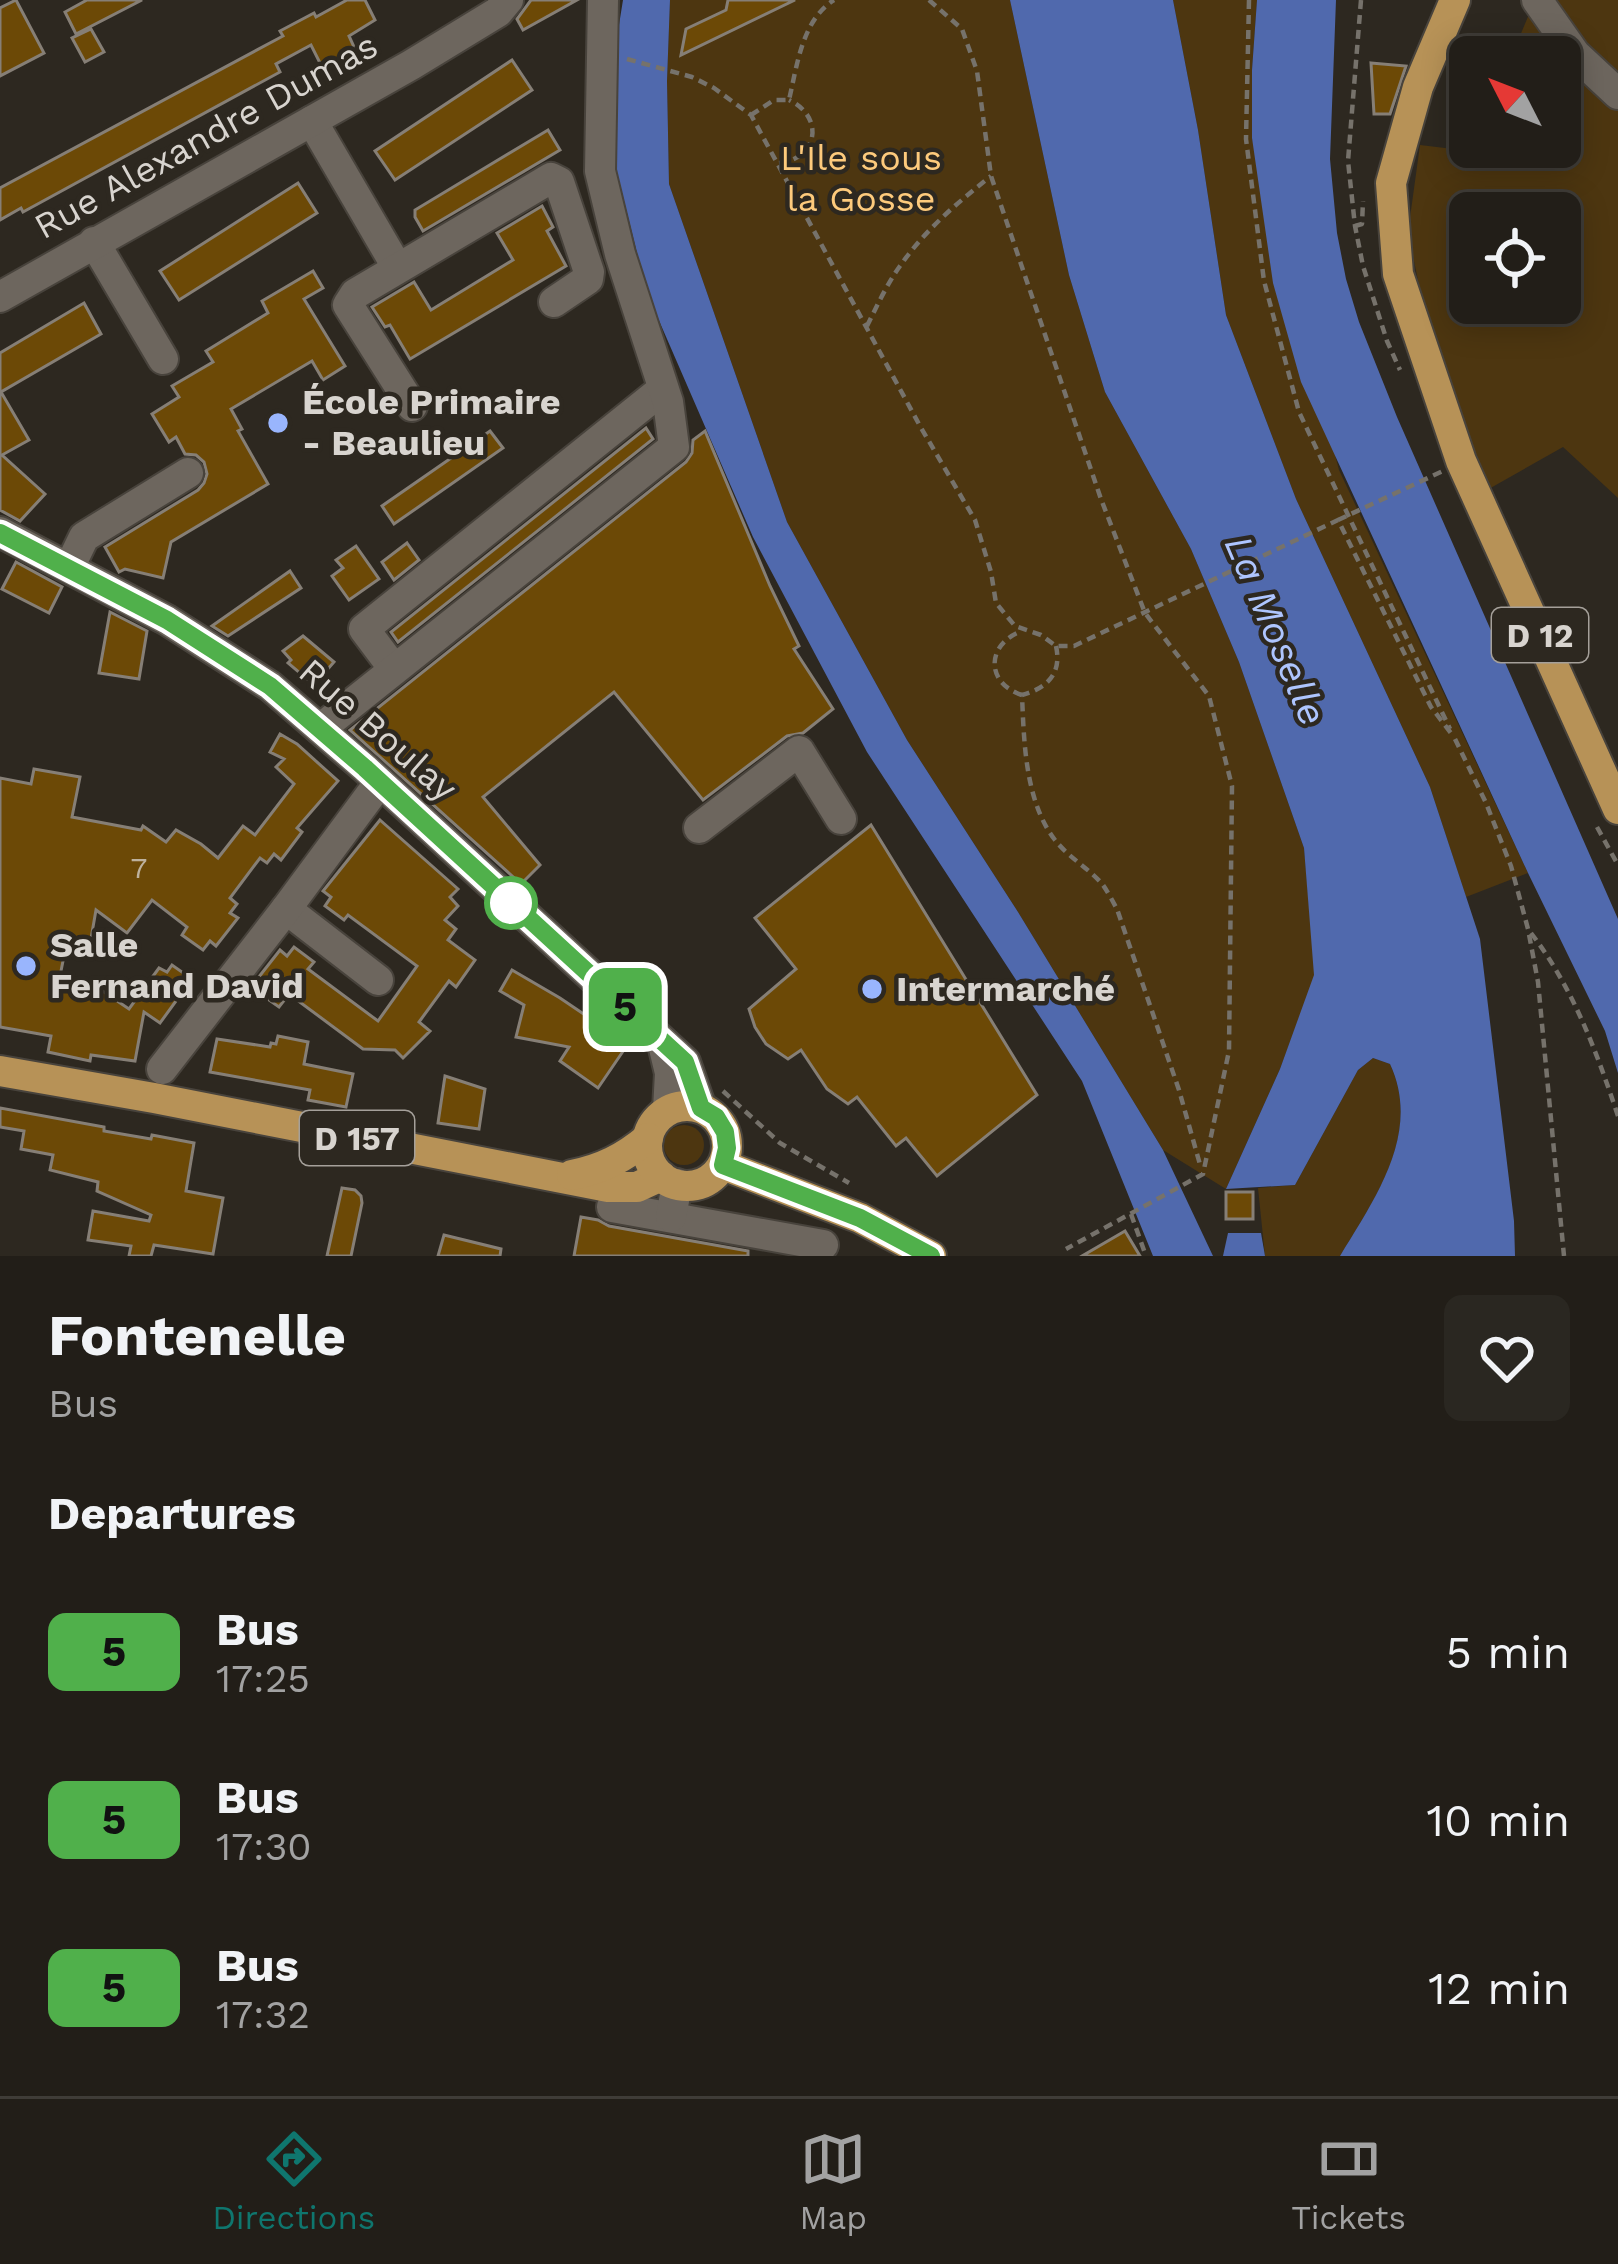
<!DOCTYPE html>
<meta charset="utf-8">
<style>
:root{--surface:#221e18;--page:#2a2721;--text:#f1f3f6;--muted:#a2a2a2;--line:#3f3c37;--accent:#0f766e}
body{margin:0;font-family:"Work Sans",sans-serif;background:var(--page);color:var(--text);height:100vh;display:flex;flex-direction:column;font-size:45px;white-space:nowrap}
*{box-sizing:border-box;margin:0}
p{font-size:39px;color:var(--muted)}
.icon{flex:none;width:66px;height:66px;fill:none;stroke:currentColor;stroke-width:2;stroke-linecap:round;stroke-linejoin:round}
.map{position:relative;height:1256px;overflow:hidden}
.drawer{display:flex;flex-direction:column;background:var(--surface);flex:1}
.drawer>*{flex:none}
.badge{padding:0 24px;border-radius:18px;font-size:42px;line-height:78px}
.needle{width:78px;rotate:312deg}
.controls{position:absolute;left:1449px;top:36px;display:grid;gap:24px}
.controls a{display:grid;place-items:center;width:132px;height:132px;border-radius:18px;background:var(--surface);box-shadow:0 6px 30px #0003,0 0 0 3px var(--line);font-size:60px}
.map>.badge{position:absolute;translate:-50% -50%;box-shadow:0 0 0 6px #fff}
h2{padding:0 48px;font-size:45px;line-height:108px}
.round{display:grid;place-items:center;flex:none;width:126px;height:126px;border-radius:18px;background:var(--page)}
.summary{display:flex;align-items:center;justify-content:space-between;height:204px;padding:0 48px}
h1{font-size:57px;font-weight:700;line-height:90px}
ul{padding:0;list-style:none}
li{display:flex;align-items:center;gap:36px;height:168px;padding:0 48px}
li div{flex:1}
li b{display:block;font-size:45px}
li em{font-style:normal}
li .badge{min-width:132px;font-weight:700;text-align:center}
.dock{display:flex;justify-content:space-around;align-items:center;height:168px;border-top:3px solid var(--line);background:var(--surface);font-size:33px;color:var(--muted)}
.dock a{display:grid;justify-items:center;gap:6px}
.dock .active{color:var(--accent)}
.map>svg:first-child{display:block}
.green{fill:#4d3610;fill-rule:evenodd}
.water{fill:#5069ad}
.building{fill:#6c4906;stroke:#867f76;stroke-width:3}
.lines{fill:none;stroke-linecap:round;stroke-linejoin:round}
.minor-casing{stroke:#48433c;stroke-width:34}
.major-casing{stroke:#48433c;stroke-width:34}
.path{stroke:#76726b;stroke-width:4.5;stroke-dasharray:9 6;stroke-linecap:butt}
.minor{stroke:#6d665e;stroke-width:30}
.major{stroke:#b79257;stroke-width:30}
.path-bridge{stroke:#76726b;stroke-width:4.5;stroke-dasharray:9 6;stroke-linecap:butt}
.line-casing{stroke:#fff;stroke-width:27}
.line{stroke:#50b04b;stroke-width:18}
.poi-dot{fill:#99b5fd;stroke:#2d2820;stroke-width:4.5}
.stop-dot{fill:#fff;stroke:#50b04b;stroke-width:6}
.labels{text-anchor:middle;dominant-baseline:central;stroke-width:9;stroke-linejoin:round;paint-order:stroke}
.number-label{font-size:30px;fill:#bdb19d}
.shield{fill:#2d2820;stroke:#a5a09a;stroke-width:3}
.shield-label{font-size:33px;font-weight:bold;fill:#d8d4cf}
.street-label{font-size:36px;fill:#d8d4cf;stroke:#2d2820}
.park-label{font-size:36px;fill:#fdca7c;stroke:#2d2820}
.poi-label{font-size:36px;font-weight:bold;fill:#d8d4cf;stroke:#2d2820;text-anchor:start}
.water-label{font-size:39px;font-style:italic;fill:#aec5fe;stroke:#2d2820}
</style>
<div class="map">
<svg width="1618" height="1256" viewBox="0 0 1618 1256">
<rect width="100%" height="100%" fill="#2d2820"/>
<g class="green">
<polygon points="670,0 1010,0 1069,275 1105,392 1191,549 1239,662 1304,848 1315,975 1280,1069 1226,1189 1163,1150 1018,912 907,740 787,522 669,184 667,81"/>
<polygon points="1173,0 1257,0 1252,70 1252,138 1339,470 1528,873 1466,897 1430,787 1296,499 1226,315 1198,130"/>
<path d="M1535,0H1618V498L1563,447L1487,490L1425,314L1408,232L1420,145L1470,151L1473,147H1560V57H1511ZM1470,213H1560V303H1470Z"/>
<path d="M1373,1058L1390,1064C1422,1134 1375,1198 1340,1256H1265L1258,1188L1295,1185L1358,1070Z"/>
<circle cx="684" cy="1145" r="20"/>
</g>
<g class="water">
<polygon points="623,0 670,0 667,81 669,184 787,522 907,740 1018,912 1163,1150 1213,1256 1153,1256 1082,1081 867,752 753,537 647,293 616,169 610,81"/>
<path d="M1010,0H1173L1198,130L1226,315L1296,499L1430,787L1480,939L1514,1221L1515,1256H1340C1375,1198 1422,1133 1390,1064L1373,1058L1358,1070L1295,1185L1226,1189L1280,1069L1314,975L1304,848L1239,662L1191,549L1105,392L1069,275Z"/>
<polygon points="1257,0 1336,0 1330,159 1337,233 1346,279 1359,322 1397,417 1618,919 1618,1073 1605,1031 1528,873 1301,382 1273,283 1252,138 1252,70"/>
<polygon points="1228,1233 1261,1233 1265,1256 1223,1256"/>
</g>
<g class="building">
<polygon points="16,0 44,53 0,76 0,8"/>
<polygon points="87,0 142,0 76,34 65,12"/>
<polygon points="347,0 365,0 375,20 349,36 355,49 322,67 311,45 276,64 280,72 23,212 21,208 0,220 0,188 283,36 280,31 314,13 316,17"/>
<polygon points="531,0 577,0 523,30 517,19"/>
<polygon points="728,0 795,0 681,55 686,29 726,10"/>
<polygon points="91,29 104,52 85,62 72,38"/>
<polygon points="512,60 532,90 395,180 375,151"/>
<polygon points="1371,63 1406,66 1390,114 1374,114"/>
<polygon points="548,130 560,150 423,231 415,217 415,210"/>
<polygon points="298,183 317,213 179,300 160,271"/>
<polygon points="542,206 553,227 547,231 566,266 410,359 390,325 385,327 372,307 414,282 431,310 513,260 497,233"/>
<polygon points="313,271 323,288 304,299 345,366 323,380 312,361 231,409 242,429 238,431 268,484 171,542 163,578 125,569 119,572 105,547 198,490 204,483 207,474 204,462 196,455 185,454 176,437 169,442 152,414 179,397 172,386 213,362 206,351 268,313 262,301"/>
<polygon points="84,303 101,334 1,392 29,440 2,455 45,494 20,521 0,510 0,353"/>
<polygon points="646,428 653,439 398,642 391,632"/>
<polygon points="490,431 503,448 394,524 382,506"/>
<polygon points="705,431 770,586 799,646 794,649 833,709 803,733 787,736 703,800 614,692 483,797 540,865 521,884 350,730 686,462 692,453 693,440"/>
<polygon points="407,543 419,560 394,580 382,562"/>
<polygon points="356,546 379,579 349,600 332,576 343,568 336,560"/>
<polygon points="16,562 62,587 49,613 2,589"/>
<polygon points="290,571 301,588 228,636 212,626"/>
<polygon points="110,612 147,631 139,679 99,673"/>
<polygon points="303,636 334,662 314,685 288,663 291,660 283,651"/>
<polygon points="280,734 297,744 338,781 297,828 302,832 281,860 274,854 267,863 260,858 230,898 237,904 230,913 238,918 216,946 210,941 203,950 182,935 187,927 152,900 127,933 96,910 89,950 66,946 59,981 101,990 129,1009 159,968 167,972 172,965 192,979 160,1023 144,1012 135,1061 91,1055 90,1061 48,1052 51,1036 0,1027 0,778 31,784 34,769 80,777 72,817 141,830 143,826 166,842 176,830 201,844 218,858 243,826 255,835 294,784 276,767 284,759 270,752"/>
<polygon points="380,820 458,889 450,897 458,906 445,920 456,929 448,940 475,960 456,987 449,981 419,1022 430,1031 403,1058 395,1050 363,1049 289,994 279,1007 259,993 266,984 258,978 280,950 287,956 294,947 314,962 308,969 378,1021 417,966 348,915 344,920 325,906 331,897 323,891"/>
<polygon points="871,825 1037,1095 937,1176 906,1138 896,1146 857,1097 848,1104 827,1089 801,1050 788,1059 766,1044 755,1027 749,1009 796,969 755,918"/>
<polygon points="512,970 560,998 628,1044 598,1088 560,1061 569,1047 516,1037 524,1005 500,991"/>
<polygon points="278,1036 308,1042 304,1064 353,1074 346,1107 308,1100 310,1090 210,1072 217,1039 270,1047 271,1043 276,1044"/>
<polygon points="445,1076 485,1089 479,1129 438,1123"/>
<polygon points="0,1108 104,1127 104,1131 151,1139 152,1135 194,1143 186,1191 223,1198 213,1254 154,1245 151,1256 129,1256 131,1246 88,1240 93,1211 149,1221 151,1215 97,1191 98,1182 50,1170 53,1155 21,1149 24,1131 0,1127"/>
<polygon points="342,1188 355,1190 361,1196 362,1203 351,1256 327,1256"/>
<rect x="1226" y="1192" width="27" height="27"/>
<polygon points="581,1217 598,1220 609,1226 748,1251 748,1256 574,1256"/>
<polygon points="1125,1231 1140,1256 1082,1256"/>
<polygon points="444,1235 501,1249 500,1256 438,1256"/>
</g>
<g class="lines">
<g class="minor-casing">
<g id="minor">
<polyline points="1537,0 1575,54 1618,94"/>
<polyline points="312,121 397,267"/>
<polyline points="94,242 163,359"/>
<polyline points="0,297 411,65 498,12 508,0"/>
<polyline points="412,406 348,305 355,294 551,178 559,182 589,272 588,279 554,302"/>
<polyline points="0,532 167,620 270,686 365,768 685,1062 701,1108"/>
<polyline points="69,568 84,537 188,473"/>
<polyline points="394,669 364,629 663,389"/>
<polyline points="320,729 674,447 668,402 620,254 600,171 603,0"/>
<polyline points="699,828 799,751 841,819"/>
<polyline points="286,909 378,980"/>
<polyline points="663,1044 670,1073 668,1110"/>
<polyline points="162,1069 286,909 380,782"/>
<polyline points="612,1207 823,1245"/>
<polyline points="671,1217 677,1184"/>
</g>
</g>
<g class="major-casing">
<g id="major">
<polyline points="1455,0 1418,87 1391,183 1398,274 1461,461 1618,809"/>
<polyline points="0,1071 154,1098 608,1187 637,1187 661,1176"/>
<circle cx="687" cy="1146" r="40"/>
<polyline points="723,1165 860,1218 931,1256"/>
<path d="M572,1175C602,1169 624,1158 648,1138"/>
</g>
</g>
<g class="path">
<polyline points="929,0 962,29 977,71 991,176 1101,499 1145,613 1209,696 1232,786 1229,1051 1203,1174 1066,1249"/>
<polyline points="1249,0 1246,139 1264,281 1299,412 1450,729"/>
<polyline points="1361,0 1348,161 1355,226 1363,266 1387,341 1400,370"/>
<polyline points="627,59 692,77 714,88 751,115 920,426 975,520 991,572 996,603 1015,626 1041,635 1056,646 1074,646 1338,520 1431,707 1454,737"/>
<path d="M751,115L774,100H789C797,66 802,20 834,0"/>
<path d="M779,163C818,159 825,117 789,100"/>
<polyline points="1355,226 1362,224 1363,201"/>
<path d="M867,326C877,306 887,284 900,266C925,230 957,203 991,176"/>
<path d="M1056,646C1062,673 1048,688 1022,695C1024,742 1025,801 1055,840C1069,858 1090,869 1103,885C1108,892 1113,902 1117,909L1179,1090L1201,1168"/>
<path d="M1022,695C985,683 986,644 1022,631"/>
<polyline points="1455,739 1486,803 1511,866 1528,929 1538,982 1564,1256"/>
<polyline points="1597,827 1618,865"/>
<path d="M1531,933C1573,988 1596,1050 1618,1116"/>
<polyline points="723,1091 780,1143 849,1183"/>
<polyline points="1131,1214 1146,1256"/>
</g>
<use href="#minor" class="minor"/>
<use href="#major" class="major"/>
<polyline class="path-bridge" points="1338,520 1445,470"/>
</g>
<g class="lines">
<g class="line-casing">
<polyline id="line" points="0,533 167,620 270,686 365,768 685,1062 701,1108 716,1117 725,1132 727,1148 723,1165 860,1218 931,1256"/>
</g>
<use href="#line" class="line"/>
</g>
<g class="poi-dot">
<circle cx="278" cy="423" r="12"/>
<circle cx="26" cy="966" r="12"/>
<circle cx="872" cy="989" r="12"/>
</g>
<circle class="stop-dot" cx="511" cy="903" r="24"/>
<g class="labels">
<g class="number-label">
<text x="139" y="867">7</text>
</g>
<g class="shield">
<rect x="1492" y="608" width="96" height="54" rx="9"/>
<rect x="300" y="1111" width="114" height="54" rx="9"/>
</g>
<g class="shield-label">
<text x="1540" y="635">D 12</text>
<text x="357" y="1138">D 157</text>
</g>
<g class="street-label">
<text transform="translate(206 136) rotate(-29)">Rue Alexandre Dumas</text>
<text transform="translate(378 730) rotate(41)">Rue Boulay</text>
</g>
<g class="park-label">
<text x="861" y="158">L'Ile sous<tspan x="861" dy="41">la Gosse</tspan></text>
</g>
<g class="poi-label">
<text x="302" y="402">École Primaire<tspan x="302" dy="41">- Beaulieu</tspan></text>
<text x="50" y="945">Salle<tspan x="50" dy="41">Fernand David</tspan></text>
<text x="896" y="989">Intermarché</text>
</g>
<g class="water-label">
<text transform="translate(1276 630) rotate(67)">La Moselle</text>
</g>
</g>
</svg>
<div class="controls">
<a><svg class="needle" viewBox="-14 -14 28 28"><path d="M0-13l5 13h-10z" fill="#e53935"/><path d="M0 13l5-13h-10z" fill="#a2a2a2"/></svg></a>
<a><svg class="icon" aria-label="locate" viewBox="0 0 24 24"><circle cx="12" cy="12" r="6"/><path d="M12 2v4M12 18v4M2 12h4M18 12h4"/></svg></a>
</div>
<b class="badge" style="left:625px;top:1007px;background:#50b04b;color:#111">5</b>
</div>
<section class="drawer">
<div class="summary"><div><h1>Fontenelle</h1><p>Bus</p></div><a class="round"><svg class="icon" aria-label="heart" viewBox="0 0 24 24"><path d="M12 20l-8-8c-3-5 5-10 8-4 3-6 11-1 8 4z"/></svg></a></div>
<h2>Departures</h2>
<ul>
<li><span class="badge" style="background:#50b04b;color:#111">5</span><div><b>Bus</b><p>17:25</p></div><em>5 min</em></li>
<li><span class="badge" style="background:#50b04b;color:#111">5</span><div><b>Bus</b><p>17:30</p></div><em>10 min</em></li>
<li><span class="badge" style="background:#50b04b;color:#111">5</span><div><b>Bus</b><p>17:32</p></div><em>12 min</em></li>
</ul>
</section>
<nav class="dock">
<a class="active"><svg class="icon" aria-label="directions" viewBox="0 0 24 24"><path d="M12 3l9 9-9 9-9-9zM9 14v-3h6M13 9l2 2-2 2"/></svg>Directions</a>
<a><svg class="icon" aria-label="map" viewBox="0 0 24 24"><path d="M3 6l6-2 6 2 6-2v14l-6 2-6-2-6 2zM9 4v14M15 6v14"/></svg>Map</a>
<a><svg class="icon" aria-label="tickets" viewBox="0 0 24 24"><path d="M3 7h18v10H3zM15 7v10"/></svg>Tickets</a>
</nav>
